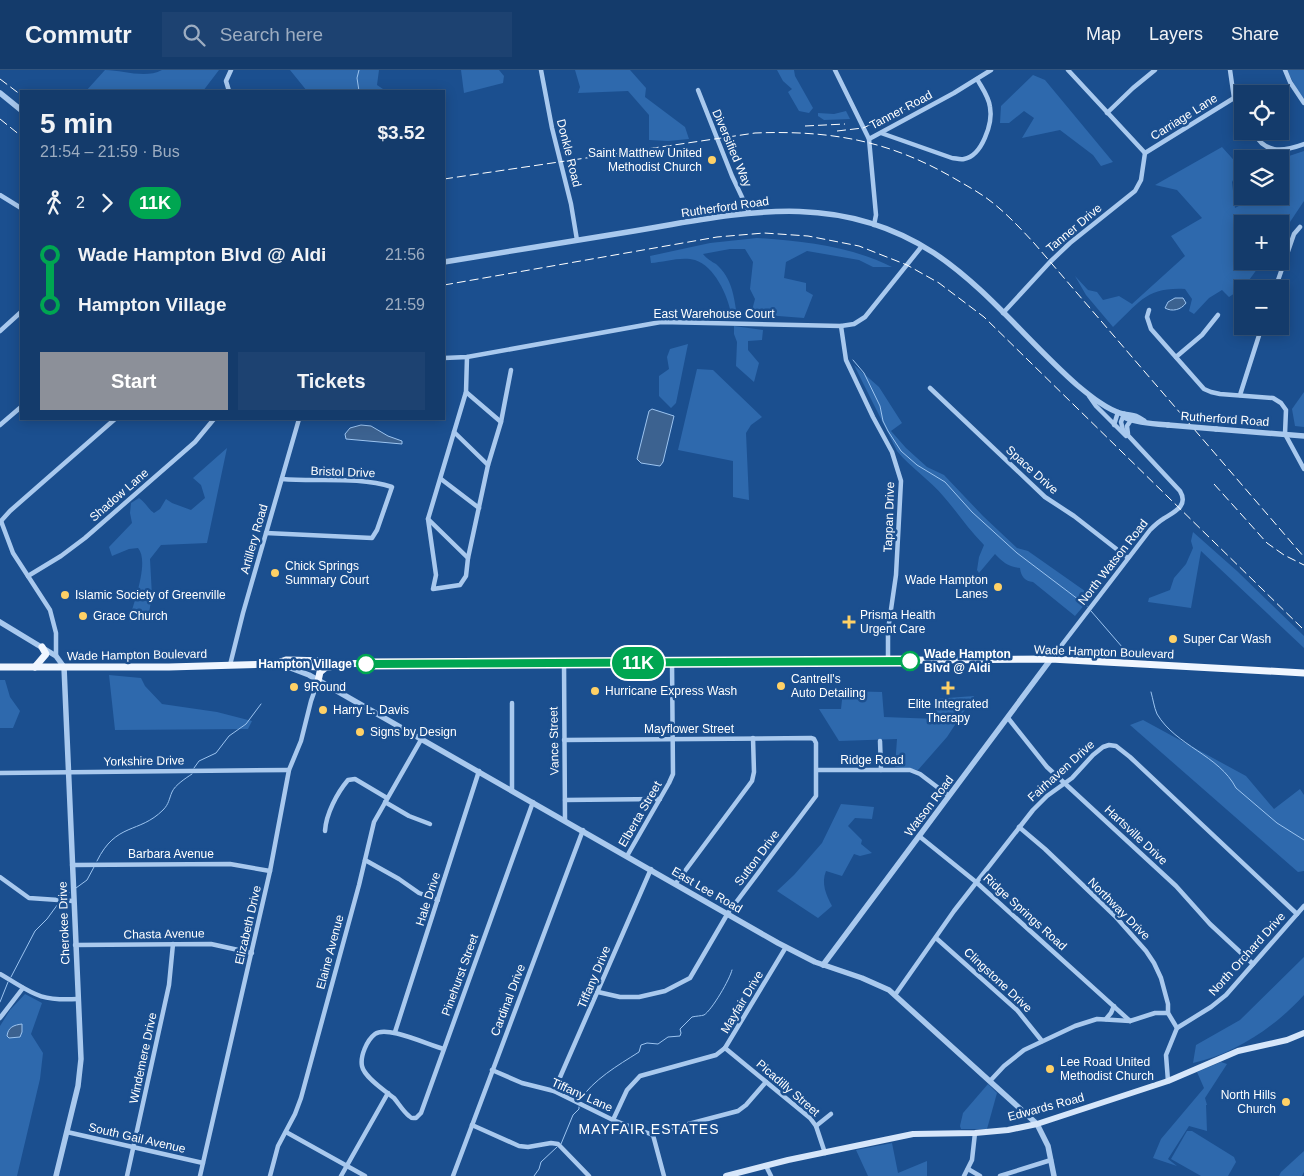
<!DOCTYPE html>
<meta charset="utf-8">
<style>
:root{--surface:#143b6b;--page:#1d4271;--text:#f1f3f6;--muted:#9dadc1;--line:#33557e;--accent:#8c9099}
body{margin:0;font-family:Helvetica,sans-serif;background:var(--page);color:var(--text);height:100vh;display:flex;flex-direction:column;font-size:19px;white-space:nowrap}
*{box-sizing:border-box;margin:0}
p{font-size:16px;color:var(--muted)}
.icon{flex:none;width:28px;height:28px;fill:none;stroke:currentColor;stroke-width:2;stroke-linecap:round;stroke-linejoin:round}
.map{position:relative;flex:1;overflow:hidden}
.details{position:absolute;left:20px;top:20px;width:425px;height:330px;display:flex;flex-direction:column;background:var(--surface);border-radius:0px;box-shadow:0 2px 12px #0003,0 0 0 1px var(--line)}
.details>*{flex:none}
.badge{padding:0 10px;border-radius:16px;font-size:18px;line-height:32px}
.controls{position:absolute;left:1234px;top:15px;display:grid;gap:10px}
.controls a{display:grid;place-items:center;width:55px;height:55px;border-radius:0px;background:var(--surface);box-shadow:0 2px 12px #0003,0 0 0 1px var(--line);font-size:25px}
.map>.badge{position:absolute;translate:-50% -50%;box-shadow:0 0 0 2px #fff}
.legs{display:flex;align-items:center;gap:8px;height:55px;padding:0 20px;font-size:16px}
.legs p{margin-inline-start:auto}
.summary{display:flex;align-items:center;justify-content:space-between;height:85px;padding:0 20px}
h1{font-size:28px;font-weight:700;line-height:38px}
.action{display:flex;gap:10px;margin-top:auto;padding:10px 20px}
.action a{flex:1;height:58px;border-radius:0px;background:var(--accent);color:#fff;font-size:20px;font-weight:700;line-height:58px;text-align:center}
.action a+a{background:var(--page);color:var(--text)}
ul{padding:0 20px;list-style:none}
li{display:flex;align-items:center;gap:18px;height:50px;font-size:19px}
li i{display:grid;place-items:center;width:8px;height:100%;margin:0 6px;background:currentColor}
li i::after{content:'';width:12px;height:12px;margin:-6px;border:4px solid;border-radius:50%;background:var(--surface)}
li p{margin-inline-start:auto}
li:first-child i{background:linear-gradient(#0000 50%,currentColor 0)}
li:last-child i{background:linear-gradient(currentColor 50%,#0000 0)}
header{display:flex;align-items:center;gap:30px;box-sizing:border-box;height:70px;padding:0 25px;background:var(--surface);border-bottom:1px solid var(--line)}
header strong{font-size:24px}
nav{display:flex;gap:28px;margin-inline-start:auto;font-size:18px}
.search{width:350px;height:45px;background:var(--page);display:flex;align-items:center;gap:12px;box-sizing:border-box;padding:0 18px;border-radius:0px;color:var(--muted);font-size:19px}
.map>svg:first-child{display:block}
.green{fill:#2e69ad}
.water{fill:#3c6290;stroke:#9cc4f0}
.lines{fill:none;stroke-linecap:round;stroke-linejoin:round}
.stream{stroke:#9cc4f0;stroke-width:1}
.minor{stroke:#a9c9ee;stroke-width:4.5}
.tertiary{stroke:#a9c9ee;stroke-width:5.5}
.secondary{stroke:#d6e6fa;stroke-width:6}
.primary{stroke:#f0f6ff;stroke-width:7}
.rail{stroke:#fff;stroke-width:1;stroke-dasharray:9 4;stroke-linecap:butt}
.tertiary-bridge{stroke:#a9c9ee;stroke-width:5.5}
.line-1-casing{stroke:#fff;stroke-width:11}
.line-1{stroke:#00a651;stroke-width:8}
.poi-dot{fill:#ffd166;stroke:#1b4f8f;stroke-width:2}
.stop-1-dot{fill:#fff;stroke:#00a651;stroke-width:2.5}
.labels{text-anchor:middle;dominant-baseline:central;stroke-width:5;stroke-linejoin:round;paint-order:stroke}
.street-label{font-size:12px;fill:#fff;stroke:#1b4f8f}
.poi-label{font-size:12px;fill:#fff;stroke:#1b4f8f;text-anchor:start}
.stop-label{font-size:12px;font-weight:bold;fill:#fff;stroke:#1b4f8f;text-anchor:start}
.neighbourhood-label{font-size:14px;letter-spacing:1px;fill:#fff;stroke:#1b4f8f}
</style>
<header>
<strong>Commutr</strong>
<div class="search"><svg class="icon" aria-label="search" viewBox="0 0 24 24"><circle cx="10" cy="10" r="6"/><path d="M15 15l6 6"/></svg>Search here</div>
<nav><a>Map</a><a>Layers</a><a>Share</a></nav>
</header>
<div class="map">
<svg width="1304" height="1106" viewBox="0 0 1304 1106">
<rect width="100%" height="100%" fill="#1b4f8f"/>
<g class="green">
<path d="M105,0C123,0 145,9 162,0H219L203,21H86Z"/>
<polygon points="290,0 379,0 377,15 386,21 307,21"/>
<polygon points="461,0 499,0 504,6 503,13 464,23"/>
<polygon points="575,0 630,0 646,18 645,27 685,57 689,69 668,71 649,70 649,45 628,21 578,23 580,17"/>
<polygon points="777,0 794,0 795,6 813,38 809,43 799,41 788,22 792,19 783,11"/>
<polygon points="1287,0 1304,0 1304,34"/>
<polygon points="1033,5 1045,10 1113,92 1101,96 1093,85 1060,60 1022,68 1034,48 1024,41 1009,53 1000,53 1001,36"/>
<polygon points="846,41 850,49 824,50 818,46 818,43 834,44"/>
<path d="M1222,77L1240,97L1232,112L1235,138L1258,126H1280V101L1289,86L1304,81V131L1280,167V154H1242V191H1263L1244,217L1229,227L1222,220L1209,228L1194,244L1189,241L1192,229L1185,219C1146,217 1139,233 1113,257L1086,225L1075,206L1088,220L1097,222L1103,230L1119,226L1132,234L1185,186L1171,166L1202,148L1177,120L1155,115Z"/>
<path d="M757,168C803,171 850,176 892,197H873L859,190L807,181L786,192L784,208L806,213V221L813,225L804,248L751,244L755,229L750,219L753,192L745,179H730L703,184C707,189 711,191 716,194C732,208 734,226 737,246L731,244C728,225 714,196 695,190C682,186 664,192 651,193L650,186L710,173Z"/>
<polygon points="734,256 763,260 762,270 748,271 748,280 759,293 754,312 736,296 737,272 734,264"/>
<polygon points="688,274 676,333 671,338 659,326 659,306 669,299 667,287 670,279"/>
<path d="M854,295L879,317L902,353L891,361L906,378L927,397L944,405L983,446L1017,478L1028,481L1092,526L1075,546L1033,512C1025,511 1021,507 1020,498C1008,497 1003,492 995,484L979,503L977,500L979,487L984,475C969,460 958,443 944,427C930,410 911,398 897,381Z"/>
<polygon points="697,299 713,300 762,347 751,355 746,363 749,430 733,427 733,391 678,380"/>
<polygon points="1304,322 1304,357 1295,356 1292,339"/>
<path d="M227,378L207,473L161,475L150,489L152,526L148,548H134L133,552L129,551C133,534 150,492 138,478L129,479L112,486L109,477L132,453L130,443L131,433L139,428C146,433 148,439 154,443L160,439L166,429L172,433L191,440L205,428L201,415L193,408Z"/>
<polygon points="1193,462 1237,501 1304,566 1304,578 1201,481 1191,538 1148,532 1149,528 1170,520 1174,508 1186,494 1193,478 1191,471"/>
<polygon points="109,605 141,608 145,616 162,634 217,642 252,651 248,659 115,660"/>
<polygon points="0,610 5,610 10,627 20,641 13,658 0,658"/>
<polygon points="843,621 882,622 884,647 937,649 934,629 974,626 947,667 918,700 895,697 897,669 839,671 819,639 841,639"/>
<polygon points="1143,650 1246,706 1274,739 1300,719 1304,725 1304,801 1298,802 1130,655"/>
<path d="M841,734L874,737L872,749L855,748L848,756L862,770L861,774L872,783L860,786L854,784L842,806L826,801C821,813 826,825 832,836L818,848L777,821L794,805L822,773Z"/>
<path d="M1304,887V925C1275,957 1235,984 1193,993L1196,975L1240,950Z"/>
<polygon points="25,924 42,933 31,964 43,983 40,1009 17,1106 0,1106 0,956 10,940"/>
<polygon points="1221,992 1227,994 1205,1028 1207,1035 1206,1035 1207,1061 1189,1056 1168,1089 1177,1096 1153,1088 1161,1069 1204,1018 1197,1002"/>
<polygon points="988,1014 997,1023 987,1059 961,1059 960,1056 963,1043"/>
<polygon points="1187,1061 1192,1061 1234,1087 1236,1092 1228,1106 1201,1106 1171,1089"/>
<polygon points="892,1073 898,1103 927,1091 927,1106 868,1106 856,1080"/>
<polygon points="1304,1081 1304,1102 1302,1106 1279,1106 1281,1102"/>
</g>
<g class="water">
<path d="M1175,228H1183L1186,233C1181,240 1172,242 1165,238L1168,232Z"/>
<polygon points="652,339 674,346 663,392 660,396 641,393 637,389 649,341"/>
<polygon points="361,355 371,356 388,366 402,371 402,374 346,369 345,364 350,358"/>
<path d="M22,954V962L20,967L9,968L7,966C8,957 14,955 22,954Z"/>
</g>
<g class="lines">
<g class="stream">
<polyline points="359,21 357,8 359,0"/>
<polyline points="853,290 864,303 880,336 883,351 888,361 901,381 917,395 945,412 972,442 1017,483 1087,536"/>
<polyline points="1091,541 1123,578"/>
<path d="M1151,622C1153,629 1154,637 1157,644C1176,676 1219,685 1236,718L1277,753L1304,770"/>
<polyline points="194,698 199,691 216,683 229,666 246,654 261,634"/>
<path d="M97,791C116,752 139,764 163,740C169,734 169,729 172,722C175,715 186,708 192,704"/>
<polyline points="76,818 87,810 94,797"/>
<polyline points="63,827 69,823"/>
<polyline points="11,907 35,861 47,849 58,834"/>
<polyline points="0,932 8,912"/>
<path d="M579,1031C594,1009 617,996 639,982L641,975L647,973L658,974L668,967L680,966L681,963L680,959L692,947C696,946 701,946 704,945C712,940 730,909 732,900"/>
<polyline points="561,1074 573,1045 579,1039 579,1037"/>
<polyline points="534,1106 539,1099 541,1092 557,1077"/>
</g>
<g class="minor">
<polyline points="541,0 552,58 571,134 577,170"/>
<polyline points="835,0 869,69 876,145 874,155"/>
<polyline points="1068,0 1145,83"/>
<polyline points="1230,0 1234,28 1242,42"/>
<polyline points="1285,0 1290,12 1304,33"/>
<polyline points="698,20 732,106 749,142"/>
<polyline points="229,21 226,11 231,0"/>
<polyline points="1107,43 1133,18 1155,0"/>
<path d="M1253,61C1264,84 1282,82 1304,74"/>
<path d="M881,63L952,88C955,88 960,90 964,89C982,86 993,53 990,37C989,27 982,18 977,9"/>
<polyline points="869,69 954,23 991,0"/>
<polyline points="1145,83 1234,28"/>
<polyline points="0,125 21,138"/>
<polyline points="1275,219 1294,164 1300,157"/>
<polyline points="1149,240 1147,247 1151,259 1204,319 1211,322 1220,324 1273,328 1281,333 1286,340 1285,364 1304,399"/>
<polyline points="1003,243 1050,192 1070,173 1135,121 1141,110 1145,83"/>
<polyline points="841,256 846,290 873,347 892,382 901,411 896,505 888,560 888,591"/>
<polyline points="0,261 21,242"/>
<polyline points="467,287 466,322 428,449 436,505 433,519 460,515 466,506 468,488 488,395 501,352 511,300"/>
<polyline points="1176,287 1202,265 1218,245"/>
<polyline points="444,288 467,287 661,252 841,256 854,254 865,247 922,176"/>
<polyline points="930,318 1045,427 1074,446 1128,488"/>
<polyline points="466,322 501,352"/>
<polyline points="1240,325 1262,256"/>
<polyline points="1089,326 1096,336 1126,366"/>
<polyline points="0,355 21,337"/>
<polyline points="1114,355 1118,342"/>
<polyline points="454,362 488,395"/>
<polyline points="1128,364 1127,356 1131,350"/>
<polyline points="441,409 479,438"/>
<polyline points="428,449 468,488"/>
<polyline points="1,451 10,441 115,349"/>
<polyline points="1,451 13,483 50,540 56,563 56,586"/>
<path d="M266,463L372,468L377,460L392,417C358,406 317,412 282,409"/>
<polyline points="28,506 61,486 85,468 195,372 214,349"/>
<path d="M1051,589L1150,460C1154,456 1158,452 1163,449C1174,442 1189,436 1180,421L1123,360L1121,352L1124,344"/>
<polyline points="564,592 565,750"/>
<polyline points="230,595 243,543 299,349"/>
<polyline points="1008,648 1047,697 1176,816 1210,854 1253,894"/>
<polyline points="564,670 811,668 814,669 816,673 816,726 728,843 690,908 665,921 639,927 620,927 598,922"/>
<polyline points="880,671 881,700"/>
<polyline points="817,700 910,700 920,704 949,726"/>
<polyline points="0,703 289,700"/>
<polyline points="512,719 512,633"/>
<polyline points="565,730 660,729"/>
<polyline points="385,732 409,746 430,754"/>
<polyline points="1019,757 1045,779 1115,846 1146,881 1154,893 1161,908 1168,934 1168,943 1177,958 1166,985 1168,1011"/>
<path d="M325,761C326,744 337,723 348,710L355,709L387,728"/>
<polyline points="919,766 976,812 1130,951"/>
<polyline points="627,786 669,713 673,704 672,592"/>
<polyline points="365,790 399,809 419,823 438,830"/>
<polyline points="72,795 230,794 270,801"/>
<polyline points="0,807 29,828 73,831"/>
<polyline points="676,813 752,711 754,702 753,668"/>
<polyline points="936,868 1017,940 1042,971"/>
<polyline points="75,875 211,874 252,883"/>
<path d="M0,904C33,923 37,931 77,929"/>
<polyline points="895,925 954,841 1033,740 1047,726 1072,708 1093,685 1103,677 1109,675 1116,676 1130,687 1297,844"/>
<polyline points="0,948 23,918"/>
<polyline points="1106,949 1111,943 1114,936"/>
<polyline points="1177,958 1211,937 1226,925 1304,836"/>
<polyline points="395,962 479,701"/>
<polyline points="725,978 810,1048 816,1056 825,1083"/>
<path d="M444,979C428,975 387,955 375,964C367,970 360,986 362,996C364,1007 385,1021 394,1028C399,1034 403,1041 409,1046C412,1049 412,1048 416,1048L421,1043L533,732"/>
<polyline points="492,1000 522,1013 554,1021 613,1050 653,1065 664,1106"/>
<polyline points="990,1011 1004,996 1024,980 1075,956 1097,949 1130,951 1155,943 1168,943"/>
<polyline points="554,1021 651,799"/>
<polyline points="613,1050 627,1020 640,1006 716,985 725,978 786,877"/>
<polyline points="472,1055 519,1076 528,1077 551,1073 558,1074 589,1106"/>
<polyline points="816,1056 831,1044"/>
<polyline points="67,1062 203,1093"/>
<polyline points="286,1062 365,1106"/>
<polyline points="653,1065 658,1062 738,1041 746,1035 766,1012"/>
<polyline points="766,1096 771,1106"/>
<polyline points="968,1099 980,1106"/>
<polyline points="127,1106 169,915 173,874"/>
<polyline points="200,1106 270,801 289,700 301,671 311,631 318,611"/>
<polyline points="270,1106 278,1076 295,1044 301,1028 359,815 374,752 422,668"/>
<polyline points="341,1106 388,1023"/>
<polyline points="453,1106 583,760"/>
<polyline points="964,1106 972,1090 975,1063"/>
<polyline points="1000,1106 1051,1090"/>
</g>
<g class="tertiary">
<polyline points="0,23 21,40"/>
<path d="M444,192C505,182 567,172 628,162C737,144 834,118 934,183C988,219 1028,272 1077,315C1089,325 1107,340 1123,344C1134,346 1134,344 1144,351"/>
<path d="M1124,344L1126,348C1138,353 1155,354 1168,355"/>
<polyline points="1216,359 1304,366"/>
<polyline points="0,552 56,586 64,597 81,989 78,1016 56,1106"/>
<polyline points="288,597 309,605 778,873 815,892 862,908 889,920 1037,1054 1048,1076 1054,1106"/>
<polyline points="823,895 1051,589"/>
</g>
<polyline class="secondary" points="726,1106 788,1090 913,1064 975,1063 1008,1060 1037,1054 1168,1011 1238,981 1287,970 1304,963"/>
<g class="primary">
<polyline points="275,594 286,590 329,591 333,594"/>
<path d="M0,597H169L275,594L286,596L326,597H330L333,594C424,592 515,591 605,593L1051,589L1304,603"/>
<polyline points="35,597 46,584 42,577"/>
<polyline points="318,611 320,602 326,597"/>
</g>
<g class="rail">
<polyline points="0,9 21,25"/>
<polyline points="0,49 21,66"/>
<polyline points="805,56 845,54"/>
<polyline points="837,61 863,58 914,35"/>
<path d="M444,109L755,63C832,60 891,71 957,110C969,117 982,124 993,133C1008,145 1021,159 1034,173L1304,487"/>
<polyline points="444,215 717,167 764,163 808,166 859,176 907,195 939,213 984,247 1304,560"/>
<polyline points="1214,414 1267,473 1284,485 1304,495"/>
</g>
<polyline class="tertiary-bridge" points="1168,355 1216,359"/>
</g>
<g class="lines">
<g class="line-1-casing">
<polyline id="line-1" points="366,594 910,591"/>
</g>
<use href="#line-1" class="line-1"/>
</g>
<g class="poi-dot">
<circle cx="712" cy="90" r="5"/>
<circle cx="275" cy="503" r="5"/>
<circle cx="998" cy="517" r="5"/>
<circle cx="65" cy="525" r="5"/>
<circle cx="83" cy="546" r="5"/>
<path d="M846.5 544.5h5v5h5v5h-5v5h-5v-5h-5v-5h5z"/>
<circle cx="1173" cy="569" r="5"/>
<circle cx="781" cy="616" r="5"/>
<circle cx="294" cy="617" r="5"/>
<path d="M945.5 610.5h5v5h5v5h-5v5h-5v-5h-5v-5h5z"/>
<circle cx="595" cy="621" r="5"/>
<circle cx="323" cy="640" r="5"/>
<circle cx="360" cy="662" r="5"/>
<circle cx="1050" cy="999" r="5"/>
<circle cx="1286" cy="1032" r="5"/>
</g>
<g class="stop-1-dot">
<circle cx="910" cy="591" r="9"/>
<circle cx="366" cy="594" r="9"/>
</g>
<g class="labels">
<g class="street-label">
<text transform="translate(901 40) rotate(-28)">Tanner Road</text>
<text transform="translate(1184 47) rotate(-32)">Carriage Lane</text>
<text transform="translate(732 78) rotate(67)">Diversified Way</text>
<text transform="translate(569 83) rotate(76)">Donkle Road</text>
<text transform="translate(725 137) rotate(-8)">Rutherford Road</text>
<text transform="translate(1074 158) rotate(-40)">Tanner Drive</text>
<text x="714" y="244">East Warehouse Court</text>
<text transform="translate(1225 349) rotate(4)">Rutherford Road</text>
<text transform="translate(1032 400) rotate(42)">Space Drive</text>
<text transform="translate(343 402) rotate(2)">Bristol Drive</text>
<text transform="translate(119 425) rotate(-41)">Shadow Lane</text>
<text transform="translate(889 447) rotate(-88)">Tappan Drive</text>
<text transform="translate(254 469) rotate(-74)">Artillery Road</text>
<text transform="translate(1113 492) rotate(-52)">North Watson Road</text>
<text transform="translate(1104 582) rotate(2)">Wade Hampton Boulevard</text>
<text transform="translate(137 585) rotate(-1)">Wade Hampton Boulevard</text>
<text x="689" y="659">Mayflower Street</text>
<text transform="translate(554 671) rotate(-91)">Vance Street</text>
<text x="872" y="690">Ridge Road</text>
<text transform="translate(144 691) rotate(-1)">Yorkshire Drive</text>
<text transform="translate(1061 701) rotate(-42)">Fairhaven Drive</text>
<text transform="translate(929 736) rotate(-53)">Watson Road</text>
<text transform="translate(640 744) rotate(-60)">Elberta Street</text>
<text transform="translate(1136 765) rotate(43)">Hartsville Drive</text>
<text x="171" y="784">Barbara Avenue</text>
<text transform="translate(757 788) rotate(-53)">Sutton Drive</text>
<text transform="translate(707 820) rotate(30)">East Lee Road</text>
<text transform="translate(428 829) rotate(-72)">Hale Drive</text>
<text transform="translate(1119 839) rotate(45)">Northway Drive</text>
<text transform="translate(1025 842) rotate(42)">Ridge Springs Road</text>
<text transform="translate(64 853) rotate(-92)">Cherokee Drive</text>
<text transform="translate(248 855) rotate(-77)">Elizabeth Drive</text>
<text transform="translate(164 864) rotate(-1)">Chasta Avenue</text>
<text transform="translate(330 882) rotate(-75)">Elaine Avenue</text>
<text transform="translate(1247 884) rotate(-48)">North Orchard Drive</text>
<text transform="translate(460 905) rotate(-70)">Pinehurst Street</text>
<text transform="translate(594 907) rotate(-67)">Tiffany Drive</text>
<text transform="translate(998 910) rotate(43)">Clingstone Drive</text>
<text transform="translate(508 930) rotate(-69)">Cardinal Drive</text>
<text transform="translate(742 932) rotate(-59)">Mayfair Drive</text>
<text transform="translate(143 988) rotate(-78)">Windemere Drive</text>
<text transform="translate(788 1018) rotate(41)">Picadilly Street</text>
<text transform="translate(582 1025) rotate(24)">Tiffany Lane</text>
<text transform="translate(1046 1037) rotate(-15)">Edwards Road</text>
<text transform="translate(137 1068) rotate(13)">South Gail Avenue</text>
</g>
<g class="poi-label">
<text x="702" y="83" text-anchor="end">Saint Matthew United<tspan x="702" dy="14">Methodist Church</tspan></text>
<text x="285" y="496">Chick Springs<tspan x="285" dy="14">Summary Court</tspan></text>
<text x="988" y="510" text-anchor="end">Wade Hampton<tspan x="988" dy="14">Lanes</tspan></text>
<text x="75" y="525">Islamic Society of Greenville</text>
<text x="860" y="545">Prisma Health<tspan x="860" dy="14">Urgent Care</tspan></text>
<text x="93" y="546">Grace Church</text>
<text x="1183" y="569">Super Car Wash</text>
<text x="791" y="609">Cantrell's<tspan x="791" dy="14">Auto Detailing</tspan></text>
<text x="304" y="617">9Round</text>
<text x="605" y="621">Hurricane Express Wash</text>
<text x="948" y="634" text-anchor="middle">Elite Integrated<tspan x="948" dy="14">Therapy</tspan></text>
<text x="333" y="640">Harry L. Davis</text>
<text x="370" y="662">Signs by Design</text>
<text x="1060" y="992">Lee Road United<tspan x="1060" dy="14">Methodist Church</tspan></text>
<text x="1276" y="1025" text-anchor="end">North Hills<tspan x="1276" dy="14">Church</tspan></text>
</g>
<g class="stop-label">
<text x="924" y="584">Wade Hampton<tspan x="924" dy="14">Blvd @ Aldi</tspan></text>
<text x="352" y="594" text-anchor="end">Hampton Village</text>
</g>
<g class="neighbourhood-label">
<text x="649" y="1059">MAYFAIR ESTATES</text>
</g>
</g>
</svg>
<div class="controls">
<a><svg class="icon" aria-label="locate" viewBox="0 0 24 24"><circle cx="12" cy="12" r="6"/><path d="M12 2v4M12 18v4M2 12h4M18 12h4"/></svg></a>
<a><svg class="icon" aria-label="layers" viewBox="0 0 24 24"><path d="M12 4l9 5-9 5-9-5zM3 14l9 5 9-5"/></svg></a>
<a>+</a>
<a>−</a>
</div>
<b class="badge" style="left:638px;top:593px;background:#00a651;color:#fff">11K</b>
<section class="details">
<div class="summary"><div><h1>5 min</h1><p>21:54 – 21:59 · Bus</p></div><b>$3.52</b></div>
<div class="legs"><svg class="icon" aria-label="walk" viewBox="0 0 24 24"><circle cx="13" cy="4" r="2"/><path d="M13 8l-2 6 4 7M11 14l-3 7M7 12l3-4h3l4 4"/></svg>2<svg class="icon" aria-label="forward" viewBox="0 0 24 24"><path d="M9 5l7 7-7 7"/></svg><b class="badge" style="background:#00a651;color:#fff">11K</b></div>
<ul>
<li><i style="color:#00a651"></i><b>Wade Hampton Blvd @ Aldi</b><p>21:56</p></li>
<li><i style="color:#00a651"></i><b>Hampton Village</b><p>21:59</p></li>
</ul>
<div class="action"><a>Start</a><a>Tickets</a></div>
</section>
</div>
